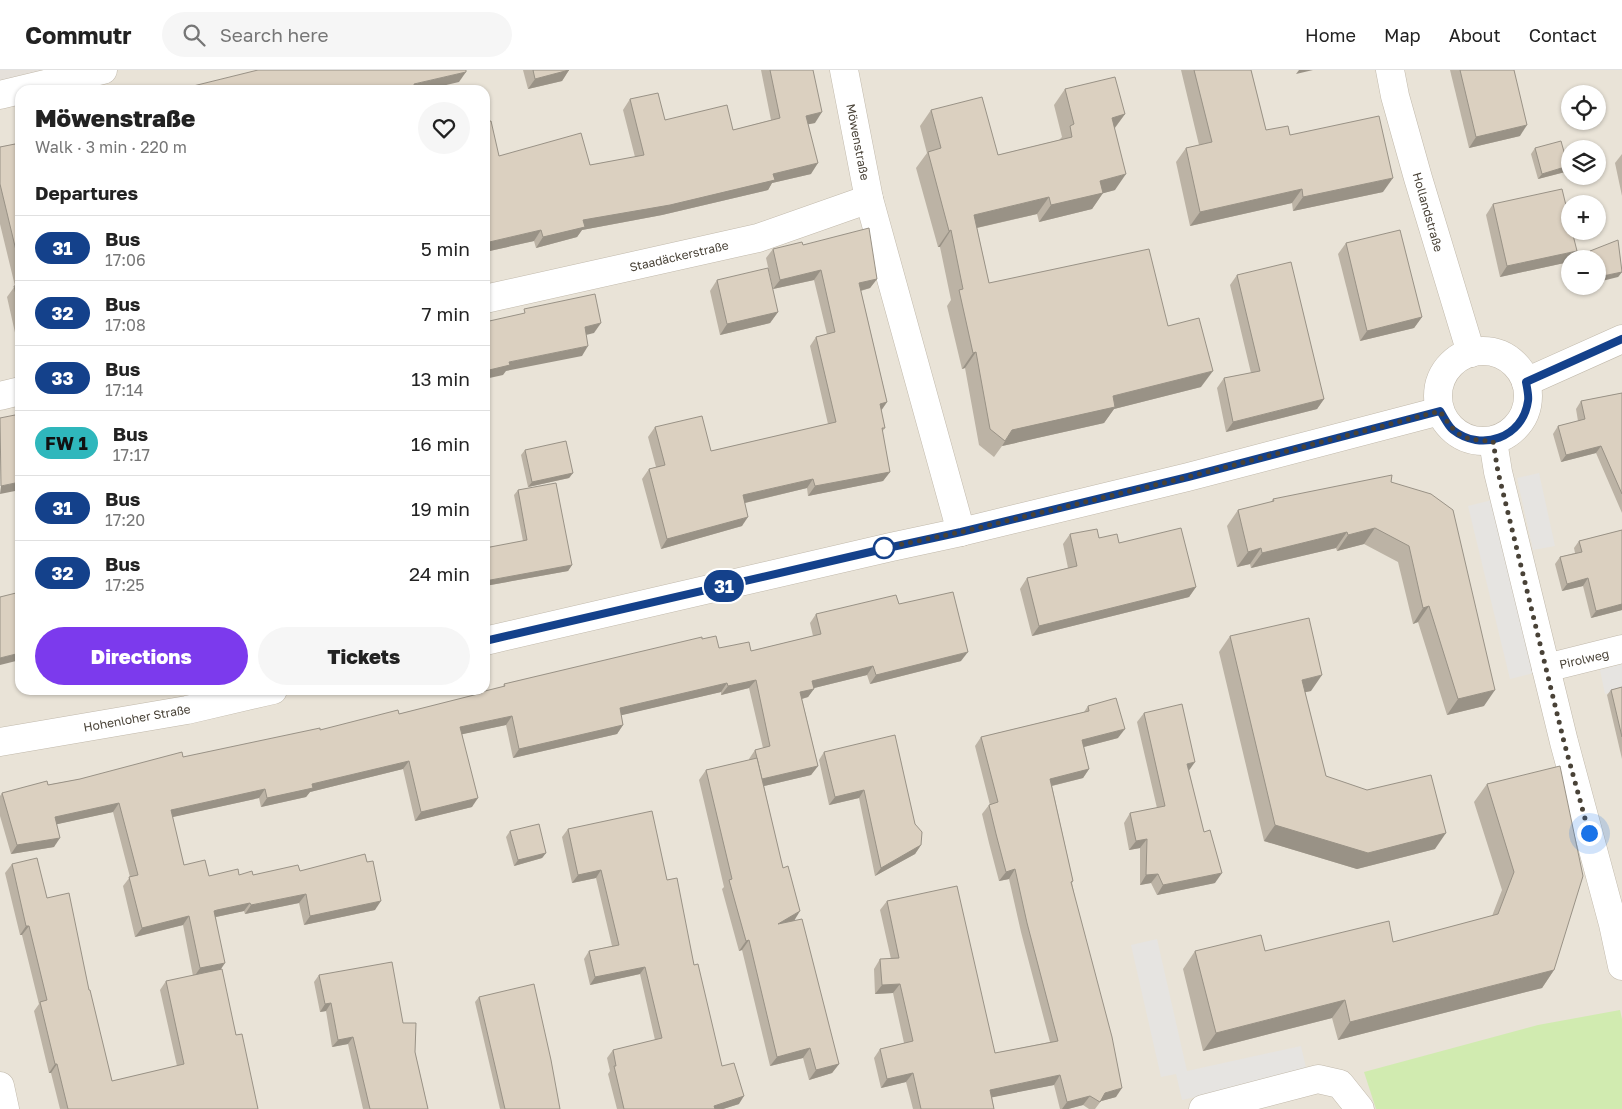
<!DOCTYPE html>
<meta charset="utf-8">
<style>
:root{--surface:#fff;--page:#f6f6f6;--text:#222;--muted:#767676;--line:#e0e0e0;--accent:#7c3aed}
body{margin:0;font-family:"Golos Text",sans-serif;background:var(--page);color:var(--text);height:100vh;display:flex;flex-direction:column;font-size:19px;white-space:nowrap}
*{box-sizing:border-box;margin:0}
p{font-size:16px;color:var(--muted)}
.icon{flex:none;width:28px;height:28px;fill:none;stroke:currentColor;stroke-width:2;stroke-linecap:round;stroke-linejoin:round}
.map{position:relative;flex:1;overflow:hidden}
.details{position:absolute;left:15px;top:15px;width:475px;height:610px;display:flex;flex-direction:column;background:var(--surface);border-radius:15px;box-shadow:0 1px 4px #0004}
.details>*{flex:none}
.badge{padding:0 10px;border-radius:16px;font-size:18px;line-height:32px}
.controls{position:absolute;left:1561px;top:15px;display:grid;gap:10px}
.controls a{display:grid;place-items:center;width:45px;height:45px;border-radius:50%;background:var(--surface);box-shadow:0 1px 4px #0004;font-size:25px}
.you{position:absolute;width:25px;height:25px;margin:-12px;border:4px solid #fff;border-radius:50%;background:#1a73e8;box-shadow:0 0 0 8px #1a73e833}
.map>.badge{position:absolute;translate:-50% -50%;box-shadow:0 0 0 2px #fff}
h2{padding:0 20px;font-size:19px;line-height:45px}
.round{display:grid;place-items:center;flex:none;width:52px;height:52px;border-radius:26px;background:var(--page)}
.head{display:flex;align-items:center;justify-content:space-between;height:85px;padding:0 20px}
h1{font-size:24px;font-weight:800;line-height:38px}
.button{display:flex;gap:10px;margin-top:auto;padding:10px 20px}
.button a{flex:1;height:58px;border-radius:30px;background:var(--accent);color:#fff;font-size:20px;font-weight:800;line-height:58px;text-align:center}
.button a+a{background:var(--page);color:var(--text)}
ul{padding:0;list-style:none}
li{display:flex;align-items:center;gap:15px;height:65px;padding:0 20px;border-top:1px solid var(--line)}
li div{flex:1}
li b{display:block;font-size:19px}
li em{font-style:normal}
li .badge{min-width:55px;font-weight:700;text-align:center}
header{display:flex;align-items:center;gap:30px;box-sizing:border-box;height:70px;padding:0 25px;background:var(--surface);border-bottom:1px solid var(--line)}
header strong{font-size:24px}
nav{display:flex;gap:28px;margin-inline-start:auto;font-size:18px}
.search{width:350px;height:45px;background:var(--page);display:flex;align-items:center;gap:12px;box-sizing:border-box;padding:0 18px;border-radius:28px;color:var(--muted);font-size:19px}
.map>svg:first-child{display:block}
.residential{fill:#e9e3d7;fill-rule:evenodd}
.industrial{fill:#e5e0da}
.green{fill:#d1ebb0}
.parking{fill:#e6e4e1}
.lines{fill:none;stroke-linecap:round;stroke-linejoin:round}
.minor-casing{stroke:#c1b9ab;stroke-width:29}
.minor{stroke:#fff;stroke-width:28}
.wall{fill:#bcb3a5}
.shaded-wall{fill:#999286}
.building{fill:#dbd0c0;stroke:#999286}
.line-casing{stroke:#fff;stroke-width:11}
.line{stroke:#14418b;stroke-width:8}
.walk{stroke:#494237;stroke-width:5;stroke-dasharray:0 9}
.stop-dot{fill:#fff;stroke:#14418b;stroke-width:2.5}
.labels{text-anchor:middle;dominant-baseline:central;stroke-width:5;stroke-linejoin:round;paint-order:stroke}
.street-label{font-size:12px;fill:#494237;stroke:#fff}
</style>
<header>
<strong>Commutr</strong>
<div class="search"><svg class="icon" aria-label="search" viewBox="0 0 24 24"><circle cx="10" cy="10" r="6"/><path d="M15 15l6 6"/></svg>Search here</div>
<nav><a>Home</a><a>Map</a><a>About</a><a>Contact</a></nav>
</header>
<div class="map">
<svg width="1622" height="1039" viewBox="0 0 1622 1039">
<rect width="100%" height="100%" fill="#f5f1e9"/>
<path class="residential" d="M61,0H1622V1039H0V14ZM20,20H485V620H20ZM1570,24H1598V51H1570ZM1570,79H1598V106H1570ZM1570,134H1598V161H1570ZM1570,189H1598V216H1570Z"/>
<polygon class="industrial" points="0,0 61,0 0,14"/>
<polygon class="green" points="1620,940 1622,949 1622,1039 1376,1039 1364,1002 1538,955"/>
<g class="parking">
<polygon points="1539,403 1555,476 1533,480 1517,408"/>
<polygon points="1492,430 1534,603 1510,609 1468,436"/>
<polygon points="1622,594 1622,620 1605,624 1600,600"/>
<polygon points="1157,869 1187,1001 1301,976 1307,1002 1182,1030 1176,1004 1161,1007 1131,875"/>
</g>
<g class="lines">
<g class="minor-casing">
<g id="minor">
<polyline points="844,0 869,129 961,462"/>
<polyline points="1390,0 1395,26 1418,108 1471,283"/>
<polyline points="0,25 103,0"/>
<polyline points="485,229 758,168 869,129"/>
<circle cx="1483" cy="326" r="45"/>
<polyline points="1526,312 1622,269"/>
<polyline points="0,326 20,321"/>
<polyline points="1493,371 1498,402 1564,672 1613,854 1622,896"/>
<polyline points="485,571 891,477 961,462 1188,407 1440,341"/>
<polyline points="1546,598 1622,579"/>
<polyline points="0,672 187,640 273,620"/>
<polyline points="0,1016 5,1039"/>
<polyline points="1203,1039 1318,1009 1340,1014 1360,1039"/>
</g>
</g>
<use href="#minor" class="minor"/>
</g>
<g class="wall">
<polygon points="523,0 569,0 562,11 528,19"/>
<polygon points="761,0 813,0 815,53 808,54 811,104 772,113 768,120 662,145 582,160 577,167 536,178 534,171 485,182 485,52 499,86 590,95 635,87 623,40 630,29 665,50 733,60 771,50"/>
<polygon points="1181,0 1251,0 1266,60 1290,65 1383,122 1293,141 1292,133 1190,156 1176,92 1186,78 1199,75"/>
<polygon points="1450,0 1514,0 1520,66 1469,78"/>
<polygon points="1065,19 1125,44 1115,58 1115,120 1103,123 1092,139 1039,152 1037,144 977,158 989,213 1168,256 1201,317 1114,339 1104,353 1002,376 994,387 979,375 965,298 962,299 947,236 951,230 940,177 938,177 916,98 927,83 920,56 931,40 998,85 1059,70 1062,67 1054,35"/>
<polygon points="20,73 20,266 16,267 7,227 15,216 0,154 0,77"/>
<polygon points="1535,78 1568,96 1565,102 1538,109 1531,84"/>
<polygon points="1622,84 1622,126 1615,93"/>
<polygon points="1493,134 1571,189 1569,192 1500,207 1486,145"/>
<polygon points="1346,173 1422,247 1414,258 1360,271 1338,184"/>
<polygon points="803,175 877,209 870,218 861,221 887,332 881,341 885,358 882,362 890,402 883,411 808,426 807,418 745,433 742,456 661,479 642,409 649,399 656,397 648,367 655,357 711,381 828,354 810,276 816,267 827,264 814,210 773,219 766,188 773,179"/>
<polygon points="1590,181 1622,202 1618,207 1598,189 1587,189 1587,187"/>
<polygon points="1237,205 1324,329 1317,339 1226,362 1217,318 1224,308 1251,303 1230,215"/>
<polygon points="717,210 778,242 770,253 720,265 710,221"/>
<polygon points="1622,323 1622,443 1596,383 1561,392 1553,364 1558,356 1578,351 1576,339 1581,331"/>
<polygon points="525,380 573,403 569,408 528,417 521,385"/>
<polygon points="1391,412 1484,636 1447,645 1418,552 1413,554 1398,492 1364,474 1337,481 1336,478 1251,498 1250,494 1237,497 1227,456 1238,440 1271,432 1273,429"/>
<polygon points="518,420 572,495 568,501 485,516 485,478 523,471 514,425"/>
<polygon points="1622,460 1622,540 1591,548 1583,516 1562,521 1555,494 1560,487 1575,483 1574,478 1579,471"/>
<polygon points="1070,464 1099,468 1119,473 1196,517 1189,527 1032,566 1020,519 1027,508 1068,498 1063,474"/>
<polygon points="20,500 20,513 18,503"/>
<polygon points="899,534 961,591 870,614 867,605 814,618 808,627 802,629 818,696 811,705 764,716 794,850 839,994 832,1003 809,1010 803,988 770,996 742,880 739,881 722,819 724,817 699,710 706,700 749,690 749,689 755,680 763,678 749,618 721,625 721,622 621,645 623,655 617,664 513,688 506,655 462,664 472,737 415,751 403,699 310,722 306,727 261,737 259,728 172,747 184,795 209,806 239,805 253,805 300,801 375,840 304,855 299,833 245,844 244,841 216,847 220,900 236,965 258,1039 60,1039 51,1003 49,1003 34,941 39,934 22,865 20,865 5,803 12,794 47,828 89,920 112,1011 177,996 160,920 166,911 193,906 183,855 135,867 123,816 130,807 113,742 57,754 54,777 11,784 0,746 0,726 2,723 80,709 399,644 480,624 481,622 503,617 504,614 702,569 719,578 751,581 813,566 810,553 816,544"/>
<polygon points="1230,566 1311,621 1305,622 1326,706 1435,779 1357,799 1264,771 1219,582"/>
<polygon points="1622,617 1622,689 1607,625 1611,620"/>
<polygon points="1088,636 1118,668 1084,677 1089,699 1083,708 1052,716 1073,811 1072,813 1116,1027 1101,1031 1095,1039 1089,1039 1083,1035 1068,1039 1060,1039 1054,1015 992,1027 994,1039 913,1039 906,1012 881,1018 874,988 880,979 904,973 893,923 875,924 874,899 880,889 891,889 880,840 887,831 995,983 1050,972 1021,862 1009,809 999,811 989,773 982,744 989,735 990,735 975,676 981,667 1084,642"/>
<polygon points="1144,643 1189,701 1215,813 1157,825 1151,813 1140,815 1140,778 1129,780 1124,753 1130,743 1157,738 1137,652"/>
<polygon points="824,682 915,754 921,775 915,784 875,806 859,728 829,735 819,690"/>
<polygon points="1487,714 1554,900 1542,918 1338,970 1332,948 1203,981 1183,899 1195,881 1265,881 1393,872 1492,846 1502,820 1474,732"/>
<polygon points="568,759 667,810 694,895 722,996 739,1034 723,1039 617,1039 608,1004 610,1001 607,988 613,980 655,970 640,904 590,915 584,889 589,881 612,876 596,808 572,813 562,767"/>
<polygon points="510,761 546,783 542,788 514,796 506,767"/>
<polygon points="319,905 403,953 415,982 428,1039 363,1039 348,974 332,977 326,941 320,942 314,912"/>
<polygon points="479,927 560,1039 500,1039 475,932"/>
</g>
<g class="shaded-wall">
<polygon points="569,0 562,11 528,19 535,9"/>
<polygon points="1299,0 1313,0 1296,4"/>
<polygon points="466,2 459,12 425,20 410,20 414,14"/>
<polygon points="822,42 815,53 799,56 806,46"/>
<polygon points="1125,44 1113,60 1112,48"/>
<polygon points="1527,55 1520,66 1469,78 1476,67"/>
<polygon points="818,93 811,104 772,113 768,120 662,145 582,160 577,167 536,178 543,167 583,150"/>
<polygon points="1568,96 1565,102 1538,109 1542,104"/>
<polygon points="1126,104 1115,120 1097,125 1103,123 1092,139 1039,152 1051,135 1100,111"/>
<polygon points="1393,108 1383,122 1293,141 1303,127"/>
<polygon points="1302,119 1292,133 1190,156 1200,142"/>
<polygon points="1049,127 1037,144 963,161 974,145"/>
<polygon points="541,160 534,171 485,182 485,173"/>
<polygon points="951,160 940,177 938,177 949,161"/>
<polygon points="1577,181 1571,189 1570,189 1569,192 1500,207 1507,196"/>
<polygon points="821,200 814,210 773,219 780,210"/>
<polygon points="1622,202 1618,207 1598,212 1598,207"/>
<polygon points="877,209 870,218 852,223 859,213"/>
<polygon points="778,242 770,253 720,265 727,254"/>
<polygon points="1422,247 1414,258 1360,271 1367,261"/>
<polygon points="601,253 594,263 578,267 585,257"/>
<polygon points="20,261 20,266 16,267"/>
<polygon points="588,276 582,286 506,301 503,305 485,309 485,301 509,292"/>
<polygon points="976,282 965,298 962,299 973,283"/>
<polygon points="1213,301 1201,317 1114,339 1104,353 1002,376 1012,360 1113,326"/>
<polygon points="1324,329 1317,339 1226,362 1233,352"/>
<polygon points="887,332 880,342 880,334"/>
<polygon points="1601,376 1596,383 1561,392 1566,385"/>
<polygon points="890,402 883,411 808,426 815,416"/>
<polygon points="573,403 569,408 528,417 532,412"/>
<polygon points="813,409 807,418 736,435 743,425"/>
<polygon points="20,412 20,420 0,424 1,416"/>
<polygon points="748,447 742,456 661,479 667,469"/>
<polygon points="1375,458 1364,474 1337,481 1348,465"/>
<polygon points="1347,462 1336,478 1251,498 1262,483"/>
<polygon points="1261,478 1250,494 1237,497 1248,482"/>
<polygon points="572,495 568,501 485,516 485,511"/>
<polygon points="1588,508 1583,516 1562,521 1567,514"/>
<polygon points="1196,517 1189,527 1032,566 1039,556"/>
<polygon points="1622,534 1622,540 1591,548 1596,541"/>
<polygon points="1429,536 1418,552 1413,554 1423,538"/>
<polygon points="968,582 961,591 870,614 876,605"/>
<polygon points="20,583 20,590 0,595 0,588"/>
<polygon points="873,596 867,605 806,620 812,611"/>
<polygon points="1322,605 1311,621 1291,625 1302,610"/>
<polygon points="756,610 749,618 721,625 728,616"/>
<polygon points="727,613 721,622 614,647 620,638"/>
<polygon points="814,619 808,627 794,631 800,622"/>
<polygon points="1495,620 1484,636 1447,645 1458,629"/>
<polygon points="512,646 506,655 454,666 460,657"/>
<polygon points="623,655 617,664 513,688 519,679"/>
<polygon points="1125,659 1118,668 1076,679 1082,670"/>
<polygon points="409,691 403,699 310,722 306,727 261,737 267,728 312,714"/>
<polygon points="1195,692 1188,702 1187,694"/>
<polygon points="818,696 811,705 756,718 762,709"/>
<polygon points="1089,699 1083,708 1043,718 1050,709"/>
<polygon points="265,719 259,728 164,749 171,740"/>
<polygon points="864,720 859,728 829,735 835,727"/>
<polygon points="478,728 472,737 415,751 421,742"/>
<polygon points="119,733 113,742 49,756 55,747"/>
<polygon points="1275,755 1446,763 1435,779 1357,799 1264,771"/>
<polygon points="60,768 54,777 11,784 17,775"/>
<polygon points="1147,769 1140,778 1129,780 1136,771"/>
<polygon points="921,775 915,784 875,806 881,798"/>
<polygon points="546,783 542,788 514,796 518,790"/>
<polygon points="1015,799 1009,809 999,811 1006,802"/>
<polygon points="601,800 596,808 572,813 578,805"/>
<polygon points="1222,803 1215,813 1157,825 1163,815"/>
<polygon points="1158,804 1151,813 1140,815 1146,805"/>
<polygon points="306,824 299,833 245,844 251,835"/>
<polygon points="381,831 375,840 304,855 310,846"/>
<polygon points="250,833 244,841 211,848 214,841 217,840"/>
<polygon points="800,841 794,851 778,854"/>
<polygon points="189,846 183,855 135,867 142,858"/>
<polygon points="26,856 29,856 22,865 20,865"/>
<polygon points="749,870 742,880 739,881 746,871"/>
<polygon points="225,893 219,902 194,907 200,898"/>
<polygon points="645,897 640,904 590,915 595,907"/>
<polygon points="1554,900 1542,918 1338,970 1350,952"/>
<polygon points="900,914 893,923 875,924 882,915"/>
<polygon points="1345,930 1332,948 1203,981 1216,963"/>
<polygon points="331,933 326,941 320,942 325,934"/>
<polygon points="353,967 348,974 332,977 338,970"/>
<polygon points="810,978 803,988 770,996 777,987"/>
<polygon points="55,994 57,994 51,1003 49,1003"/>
<polygon points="839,994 832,1003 809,1010 816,1000"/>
<polygon points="913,1003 906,1012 881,1018 887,1009"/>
<polygon points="1060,1005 1054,1015 984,1029 990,1020"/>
<polygon points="1122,1018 1116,1027 1098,1032 1105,1023"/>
<polygon points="744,1026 739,1034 723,1039 712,1039 714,1036"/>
<polygon points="1090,1026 1083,1035 1068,1039 1062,1039 1067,1032"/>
</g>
<g class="building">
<polygon points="258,0 466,0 466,2 414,14 415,20 177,20"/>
<polygon points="533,0 569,0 535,9"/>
<polygon points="770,0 813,0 822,42 806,46 818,93 773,104 775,110 670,135 583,150 585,157 543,167 541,160 485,173 485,52 491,51 499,86 581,63 590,95 644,85 630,29 658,23 665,50 727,35 733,60 780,48"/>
<polygon points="1194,0 1251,0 1266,60 1288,56 1290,65 1379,46 1393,108 1303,127 1302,119 1200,142 1186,78 1212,72"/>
<polygon points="1460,0 1514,0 1527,55 1476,67"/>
<polygon points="1115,7 1125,44 1112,48 1126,104 1100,111 1103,123 1051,135 1049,127 974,145 989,213 1149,179 1168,256 1199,248 1213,301 1113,326 1115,337 1012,360 1005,371 990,359 976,282 973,283 959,220 963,219 951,160 949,161 928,82 941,78 931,40 982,27 998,85 1072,67 1070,56 1074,54 1065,19"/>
<polygon points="1561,71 1568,96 1542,104 1535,78"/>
<polygon points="20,73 20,197 0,114 0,77"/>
<polygon points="1562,119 1570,152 1570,161 1572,161 1577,181 1507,196 1493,134"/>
<polygon points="869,158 877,209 859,213 887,332 880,334 885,358 882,358 890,402 815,416 813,409 743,425 748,447 667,469 649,399 665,395 655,357 702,346 711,381 836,352 816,267 835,262 821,200 780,210 773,179 802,172 803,175"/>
<polygon points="1400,160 1422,247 1367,261 1346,173"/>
<polygon points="1618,170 1622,202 1598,207 1598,189 1592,189 1590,181"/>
<polygon points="1291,192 1324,329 1233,352 1224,308 1260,301 1237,205"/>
<polygon points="768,198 778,242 727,254 717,210"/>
<polygon points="20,215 20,242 14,216"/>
<polygon points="595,224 601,253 585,257 588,276 509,292 510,295 485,301 485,252 525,243 524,239"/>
<polygon points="1622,323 1622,424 1601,376 1566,385 1558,356 1585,349 1581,331"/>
<polygon points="20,344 20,412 1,416 0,348"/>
<polygon points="566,371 573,403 532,412 525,380"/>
<polygon points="1392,405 1391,412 1431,424 1453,440 1495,620 1458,629 1429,536 1423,538 1409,476 1375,458 1348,465 1347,462 1262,483 1261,478 1248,482 1238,440 1274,431 1273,429"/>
<polygon points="556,413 572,495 485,511 485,478 527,470 518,420"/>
<polygon points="1181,458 1196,517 1039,556 1027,508 1077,496 1070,464 1097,459 1099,468 1117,464 1119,473"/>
<polygon points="1622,460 1622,534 1596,541 1588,508 1567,514 1560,487 1582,482 1579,471"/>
<polygon points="20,522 20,583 0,588 0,527"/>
<polygon points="953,522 968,582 876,605 873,596 812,611 814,619 800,622 818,696 762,709 755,680 770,676 756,610 728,616 727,613 620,638 623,655 519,679 512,646 460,657 478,728 421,742 409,691 312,714 313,718 267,728 265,719 171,740 184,795 205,790 209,806 238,799 239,805 252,801 253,805 298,795 300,801 365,784 367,792 373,791 381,831 310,846 306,824 251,835 250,833 217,840 214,841 225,893 200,898 189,846 142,858 129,807 138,805 119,733 55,747 60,768 17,775 2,723 47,711 48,715 80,709 182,682 183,687 320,658 320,660 398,640 399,644 482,623 481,622 505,616 504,614 702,567 702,569 716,566 719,578 749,572 751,581 821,564 816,544 896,525 899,534"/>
<polygon points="1309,548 1322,605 1302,610 1326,706 1367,720 1431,705 1446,763 1368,783 1275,755 1230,566"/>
<polygon points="1622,617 1622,667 1611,620"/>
<polygon points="1116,628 1125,659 1082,670 1089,699 1050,709 1073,811 1071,812 1112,967 1122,1018 1105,1023 1100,1032 1090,1026 1067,1032 1060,1005 990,1020 994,1039 921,1039 913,1003 887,1009 880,979 913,971 900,914 882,915 880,889 899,888 887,831 957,816 995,983 1058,971 1027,853 1015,799 1006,802 996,764 989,735 998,732 981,667 1089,641 1088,636"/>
<polygon points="1182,634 1195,692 1187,694 1204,762 1210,760 1222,803 1163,815 1158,804 1146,805 1147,769 1136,771 1130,743 1165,736 1144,643"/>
<polygon points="895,665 915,754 922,762 921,775 881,798 864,720 835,727 824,682"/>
<polygon points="757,688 783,798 788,796 800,841 778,854 802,849 839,994 816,1000 810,978 777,987 749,870 746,871 729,810 732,809 706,700"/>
<polygon points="1560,696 1583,806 1554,900 1350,952 1345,930 1216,963 1195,881 1261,865 1265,881 1389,851 1393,872 1498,844 1514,802 1487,714"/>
<polygon points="652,741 667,810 677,808 694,895 698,894 722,996 734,993 744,1026 714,1036 715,1039 624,1039 614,996 616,996 613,980 662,968 645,897 595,907 589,881 619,875 601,800 578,805 568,759"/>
<polygon points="539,754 546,783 518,790 510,761"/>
<polygon points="37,788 47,828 69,823 89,920 90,920 112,1011 184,994 166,911 222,899 236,965 242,964 258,1039 68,1039 57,994 55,994 40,932 47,930 29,856 26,856 12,794"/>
<polygon points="392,892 403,953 416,953 415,982 428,1039 370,1039 353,967 338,970 331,933 325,934 319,905"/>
<polygon points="534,914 551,990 560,1039 505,1039 479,927"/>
</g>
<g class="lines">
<g class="line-casing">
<path id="line" d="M485,571L892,477L961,462L1188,407L1440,341C1444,347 1448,356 1453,360C1481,382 1523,368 1528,331C1529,326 1527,318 1526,312L1622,269"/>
</g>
<use href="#line" class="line"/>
<path class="walk" d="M884,478L961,462L1188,407L1440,341C1457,367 1462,370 1493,371L1498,402L1564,672L1589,763"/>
</g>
<circle class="stop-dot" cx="884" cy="478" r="10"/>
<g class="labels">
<g class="street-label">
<text transform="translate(858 72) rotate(79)">Möwenstraße</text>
<text transform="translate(1428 142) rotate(74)">Hollandstraße</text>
<text transform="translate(679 186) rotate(-13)">Staadäckerstraße</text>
<text transform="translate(1584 589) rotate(-13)">Pirolweg</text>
<text transform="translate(137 648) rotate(-10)">Hohenloher Straße</text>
</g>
</g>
</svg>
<div class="controls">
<a><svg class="icon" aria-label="locate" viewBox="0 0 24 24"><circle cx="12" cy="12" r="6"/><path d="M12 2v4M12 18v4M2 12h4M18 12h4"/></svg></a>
<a><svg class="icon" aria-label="layers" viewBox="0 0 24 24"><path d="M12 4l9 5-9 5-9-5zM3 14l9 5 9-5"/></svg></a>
<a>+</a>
<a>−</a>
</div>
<div class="you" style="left:1589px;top:763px"></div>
<b class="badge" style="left:724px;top:516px;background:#14418b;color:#fff">31</b>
<section class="details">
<div class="head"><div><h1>Möwenstraße</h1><p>Walk · 3 min · 220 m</p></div><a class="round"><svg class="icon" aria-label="heart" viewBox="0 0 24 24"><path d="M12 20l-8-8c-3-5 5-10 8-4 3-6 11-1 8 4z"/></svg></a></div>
<h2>Departures</h2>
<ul>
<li><span class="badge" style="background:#14418b;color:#fff">31</span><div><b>Bus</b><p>17:06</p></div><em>5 min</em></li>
<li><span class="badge" style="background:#14418b;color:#fff">32</span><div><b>Bus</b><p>17:08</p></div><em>7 min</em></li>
<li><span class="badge" style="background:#14418b;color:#fff">33</span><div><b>Bus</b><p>17:14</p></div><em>13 min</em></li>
<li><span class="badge" style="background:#2fb7bc;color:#111">FW 1</span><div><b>Bus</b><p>17:17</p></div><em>16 min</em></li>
<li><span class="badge" style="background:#14418b;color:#fff">31</span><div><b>Bus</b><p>17:20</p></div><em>19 min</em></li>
<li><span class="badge" style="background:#14418b;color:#fff">32</span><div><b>Bus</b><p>17:25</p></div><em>24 min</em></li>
</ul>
<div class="button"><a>Directions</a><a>Tickets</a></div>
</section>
</div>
